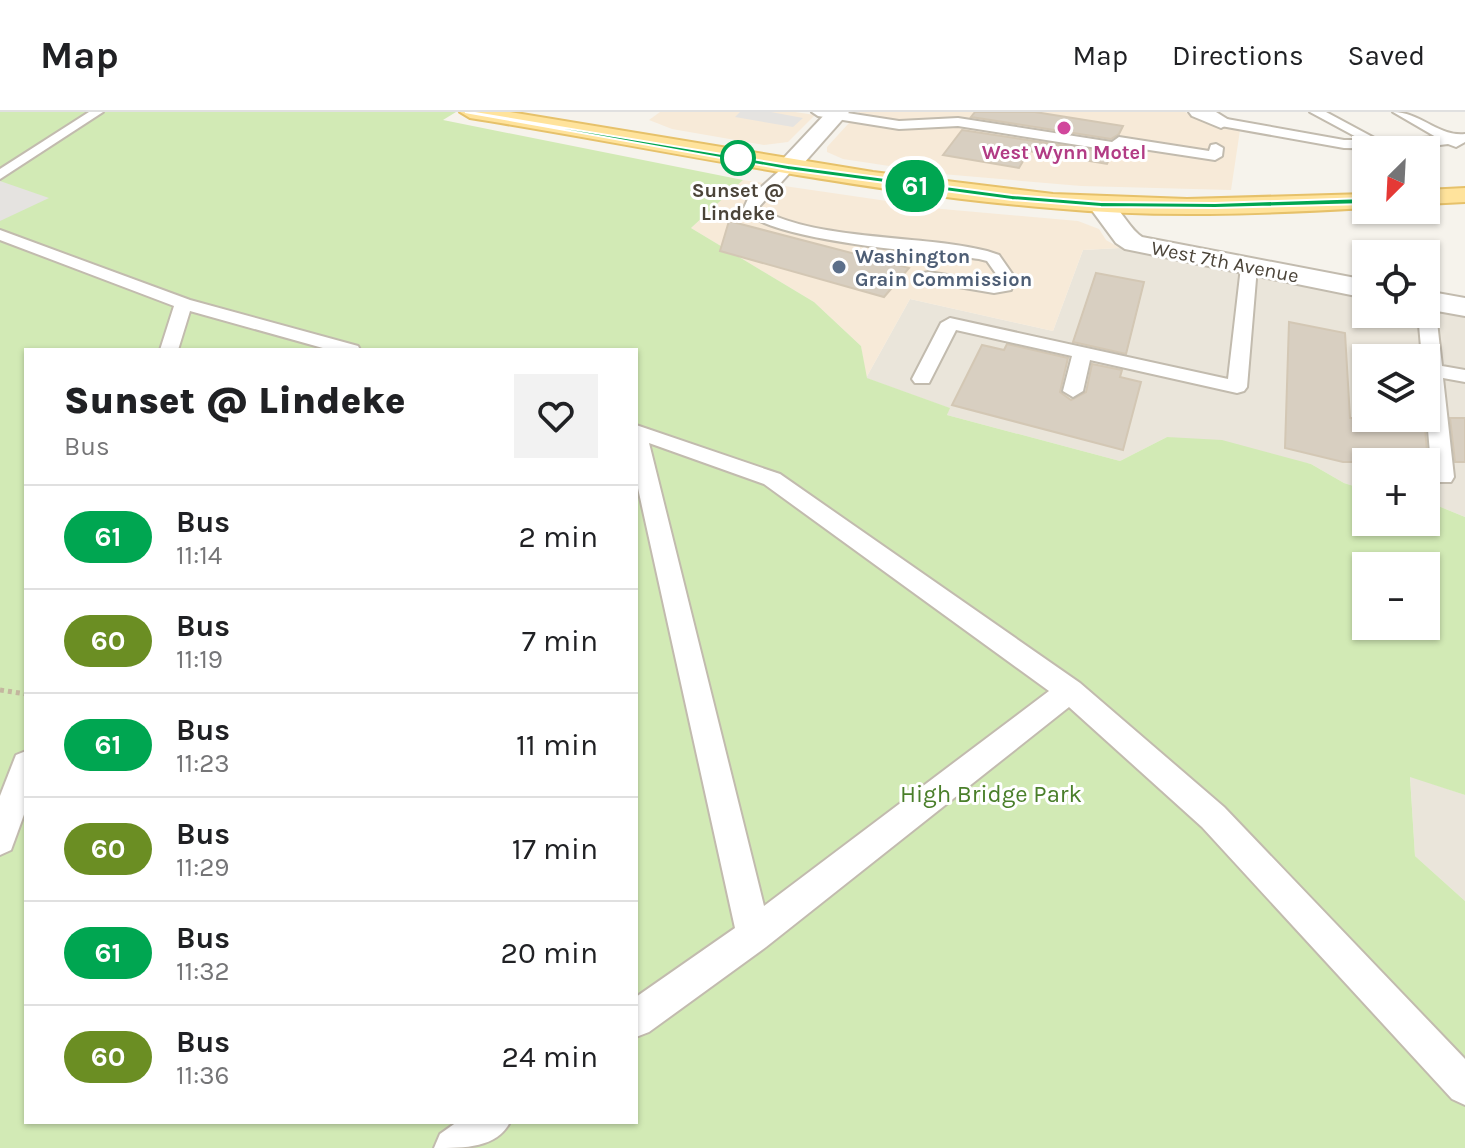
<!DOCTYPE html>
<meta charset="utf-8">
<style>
:root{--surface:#fff;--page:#f2f2f2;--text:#202124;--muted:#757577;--line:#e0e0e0}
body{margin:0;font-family:Karla,sans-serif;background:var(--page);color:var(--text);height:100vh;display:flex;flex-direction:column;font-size:30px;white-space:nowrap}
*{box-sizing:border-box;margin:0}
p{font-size:26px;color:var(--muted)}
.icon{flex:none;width:44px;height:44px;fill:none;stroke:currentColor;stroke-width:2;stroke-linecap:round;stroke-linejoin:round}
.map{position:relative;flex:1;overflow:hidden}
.side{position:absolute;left:24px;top:236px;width:614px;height:776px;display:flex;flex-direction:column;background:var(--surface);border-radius:0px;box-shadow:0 2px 6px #0004}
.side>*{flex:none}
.badge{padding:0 16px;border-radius:26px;font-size:28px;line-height:52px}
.needle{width:52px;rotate:204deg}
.controls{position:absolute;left:1352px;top:24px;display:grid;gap:16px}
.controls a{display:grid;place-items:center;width:88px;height:88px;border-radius:0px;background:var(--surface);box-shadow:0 2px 6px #0004;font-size:40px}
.map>.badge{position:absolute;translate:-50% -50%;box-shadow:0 0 0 4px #fff}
.round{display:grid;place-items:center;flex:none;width:84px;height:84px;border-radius:0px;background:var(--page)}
.summary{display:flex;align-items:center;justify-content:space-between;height:136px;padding:0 40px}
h1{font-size:38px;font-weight:800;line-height:60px}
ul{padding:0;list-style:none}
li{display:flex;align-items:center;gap:24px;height:104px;padding:0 40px;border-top:2px solid var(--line)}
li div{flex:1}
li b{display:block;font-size:30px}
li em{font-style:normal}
li .badge{min-width:88px;font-weight:700;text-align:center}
header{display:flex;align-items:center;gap:48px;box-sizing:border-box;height:112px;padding:0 40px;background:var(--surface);border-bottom:2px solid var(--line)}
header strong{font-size:38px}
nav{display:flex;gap:44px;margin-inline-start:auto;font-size:28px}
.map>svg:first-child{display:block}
.residential{fill:#eae5da;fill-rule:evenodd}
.commercial{fill:#f7ead8}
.green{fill:#d2eab5;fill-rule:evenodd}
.parking{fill:#e5e3e0}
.building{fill:#d8cfc1;stroke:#d3c7b4;stroke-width:2}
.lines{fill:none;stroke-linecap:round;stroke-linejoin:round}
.lane-casing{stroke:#c2bbae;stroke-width:4}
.street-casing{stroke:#c2bbae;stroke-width:4}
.primary-casing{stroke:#e6c16a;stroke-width:4}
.path{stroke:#c4b79f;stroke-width:5;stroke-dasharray:4 4;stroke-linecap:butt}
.lane{fill:#fff;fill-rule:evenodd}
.street{fill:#fff;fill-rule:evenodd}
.primary{fill:#ffe39c;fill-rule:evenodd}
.line{fill:#00a651;stroke:#fff;stroke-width:2}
.hotel-dot{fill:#d1479c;stroke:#fff;stroke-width:3}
.stop-dot{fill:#fff;stroke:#00a651;stroke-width:4}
.service-dot{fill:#5c6f8a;stroke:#fff;stroke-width:3}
.labels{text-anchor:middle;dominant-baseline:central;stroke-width:6;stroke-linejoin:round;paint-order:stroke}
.far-hotel-label{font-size:20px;font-weight:bold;fill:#b23c85;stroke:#fff}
.far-stop-label{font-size:20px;font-weight:bold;fill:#4b4439;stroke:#fff}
.far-service-label{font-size:20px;font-weight:bold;fill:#4e5e75;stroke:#fff;text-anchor:start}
.far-street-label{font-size:20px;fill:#4b4439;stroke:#fff}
.park-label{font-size:24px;fill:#4a7f2a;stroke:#fff}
</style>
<header>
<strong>Map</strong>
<nav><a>Map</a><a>Directions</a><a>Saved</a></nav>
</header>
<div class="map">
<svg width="1465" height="1036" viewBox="0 0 1465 1036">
<rect width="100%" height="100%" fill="#f6f3ec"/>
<g class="residential">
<path d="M1120,136L1366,183V202H1426V194L1465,202V405L1426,389V350H1366V378L1344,371L1311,352L1167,325L1120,349L947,303L949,296L866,266L910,187L1053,219L1083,138ZM1366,246H1426V306H1366Z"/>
<polygon points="1410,664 1465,683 1465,789 1415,744"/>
</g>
<g class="commercial">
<polygon points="660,0 795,0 815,3 788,30 764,33 672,17 649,8"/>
<polygon points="859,0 1185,0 1213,14 1240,18 1231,78 1081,74 942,62 843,47 827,40 827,35"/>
<polygon points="743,68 942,97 1078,109 1099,117 1106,128 1120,136 1083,138 1053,219 910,187 866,266 861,234 814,190 691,116"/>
</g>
<path class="green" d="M0,0H456L443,8L743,68L691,116L814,190L861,234L867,266L950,296L947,303L1120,349L1167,325L1222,328L1311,352L1344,371L1366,378V410H1426V389L1465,405V683L1410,665L1415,744L1465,789V1036H0ZM26,238H636V1010H26ZM1366,454H1426V514H1366Z"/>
<g class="parking">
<polygon points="740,0 771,0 803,6 793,15 735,5"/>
<polygon points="0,69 49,86 0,109"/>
</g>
<g class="building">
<polygon points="975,0 1035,0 1123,14 1119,22 1111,27 971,5"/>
<polygon points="962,18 1112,41 1107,52 1029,39 1019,56 943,43"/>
<polygon points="729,109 909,156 884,185 720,139"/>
<polygon points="1096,161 1144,170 1126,242 1073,230"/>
<polygon points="1289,210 1345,221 1350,306 1424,306 1428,350 1343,350 1285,336"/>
<polygon points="1007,232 1068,246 1060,280 1071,288 1086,280 1092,252 1122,258 1120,265 1141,270 1123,338 952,293 982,233 1004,238"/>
<polygon points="1450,306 1465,306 1465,350 1455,350"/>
</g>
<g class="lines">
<g class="lane-casing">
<g id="lane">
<polygon points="89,0 103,0 0,67 0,57"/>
<polygon points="812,0 841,0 899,9 958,6 1112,30 1119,25 1209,39 1211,33 1216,32 1223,36 1222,44 1215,48 1123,34 1116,39 958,14 899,17 818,4"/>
<path d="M1310,0H1326L1380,29L1436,25L1393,0C1420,0 1439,25 1465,22V30L1456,35L1448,32L1406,37L1344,36L1221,14L1215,10L1221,6L1344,28H1362Z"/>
<path d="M788,51L795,55L758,96C818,130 920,122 987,139L999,143L1015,166L1011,178L994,181L923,169L921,165L923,161L929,160L994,171L999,166L987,149L979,147C930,140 773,130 743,98L748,87Z"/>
<polygon points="0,118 190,188 358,234 360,238 330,238 190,199 178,238 160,238 174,194 0,128"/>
<polygon points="1249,150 1257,155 1247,275 1244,279 1237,281 1090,248 1083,279 1073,285 1063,279 1072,244 956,218 929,271 915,271 912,267 941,211 950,206 1228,267 1241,155"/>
<polygon points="1426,187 1435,192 1442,254 1465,258 1465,270 1443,266 1454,365 1451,370 1435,370 1432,365 1426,294 1426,246 1422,246 1418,202 1426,202"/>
<path d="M636,313L780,362L1080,571L1224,695L1465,947V993L1452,987L1202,715L1069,595L766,835L649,920L636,925V885L735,816L636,367ZM649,331L764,372L1049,579L764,794Z"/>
<polygon points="26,639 26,697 11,738 0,743 0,684 16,643"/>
<path d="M457,1010H510C497,1036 465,1036 434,1036L440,1022Z"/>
</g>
</g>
<g class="street-casing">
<g id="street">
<polygon points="827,0 849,0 796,60 780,60 776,55 780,50"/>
<polygon points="1189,0 1216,0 1232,10 1221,16 1192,4"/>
<path d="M1101,85C1119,90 1126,114 1142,125L1366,168V186L1125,137L1116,131L1088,93L1092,88Z"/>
<polygon points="1426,179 1465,186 1465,204 1426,197"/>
</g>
</g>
<g class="primary-casing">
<g id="primary">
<path d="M460,0H510L873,60L1053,82L1187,87L1366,82V96C1261,102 1156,106 1051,96C856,80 663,37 470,6Z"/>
<polygon points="1465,76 1465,90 1426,92 1426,78"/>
</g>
</g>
<polyline class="path" points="0,578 26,582"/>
<use href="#lane" class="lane"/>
<use href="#street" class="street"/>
<use href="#primary" class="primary"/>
</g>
<polygon class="line" points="465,0 469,0 788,53 1012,83 1101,90 1215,91 1366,86 1370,89 1366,92 1215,96 1101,95 1012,88 788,58"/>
<circle class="hotel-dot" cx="1064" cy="16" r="8"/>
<circle class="stop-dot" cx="738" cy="46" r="16"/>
<circle class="service-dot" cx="839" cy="155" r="8"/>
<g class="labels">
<g class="far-hotel-label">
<text x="1064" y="40">West Wynn Motel</text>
</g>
<g class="far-stop-label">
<text x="738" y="78">Sunset @<tspan x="738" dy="23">Lindeke</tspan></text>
</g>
<g class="far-service-label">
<text x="855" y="144">Washington<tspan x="855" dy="23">Grain Commission</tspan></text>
</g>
<g class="far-street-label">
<text transform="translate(1225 150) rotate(11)">West 7th Avenue</text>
</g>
<g class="park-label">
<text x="991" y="682">High Bridge Park</text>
</g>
</g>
</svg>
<div class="controls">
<a><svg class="needle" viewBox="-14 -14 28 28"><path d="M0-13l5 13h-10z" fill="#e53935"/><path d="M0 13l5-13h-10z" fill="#757577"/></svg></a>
<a><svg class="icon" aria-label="locate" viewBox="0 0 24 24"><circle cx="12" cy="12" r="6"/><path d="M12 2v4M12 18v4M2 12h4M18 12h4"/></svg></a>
<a><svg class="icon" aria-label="layers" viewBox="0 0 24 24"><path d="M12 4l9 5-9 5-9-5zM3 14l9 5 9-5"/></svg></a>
<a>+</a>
<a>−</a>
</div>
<b class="badge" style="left:915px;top:74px;background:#00a651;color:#fff">61</b>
<section class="side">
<div class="summary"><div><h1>Sunset @ Lindeke</h1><p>Bus</p></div><a class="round"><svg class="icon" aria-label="heart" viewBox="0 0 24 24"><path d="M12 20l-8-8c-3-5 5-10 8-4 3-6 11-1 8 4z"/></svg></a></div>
<ul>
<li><span class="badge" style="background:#00a651;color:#fff">61</span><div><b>Bus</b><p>11:14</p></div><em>2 min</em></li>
<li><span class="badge" style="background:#6b8e23;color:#fff">60</span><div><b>Bus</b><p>11:19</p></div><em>7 min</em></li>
<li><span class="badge" style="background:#00a651;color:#fff">61</span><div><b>Bus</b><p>11:23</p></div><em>11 min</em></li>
<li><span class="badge" style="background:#6b8e23;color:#fff">60</span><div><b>Bus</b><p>11:29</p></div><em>17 min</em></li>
<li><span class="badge" style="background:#00a651;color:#fff">61</span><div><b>Bus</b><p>11:32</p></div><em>20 min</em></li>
<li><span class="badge" style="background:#6b8e23;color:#fff">60</span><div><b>Bus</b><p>11:36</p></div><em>24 min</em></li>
</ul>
</section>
</div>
